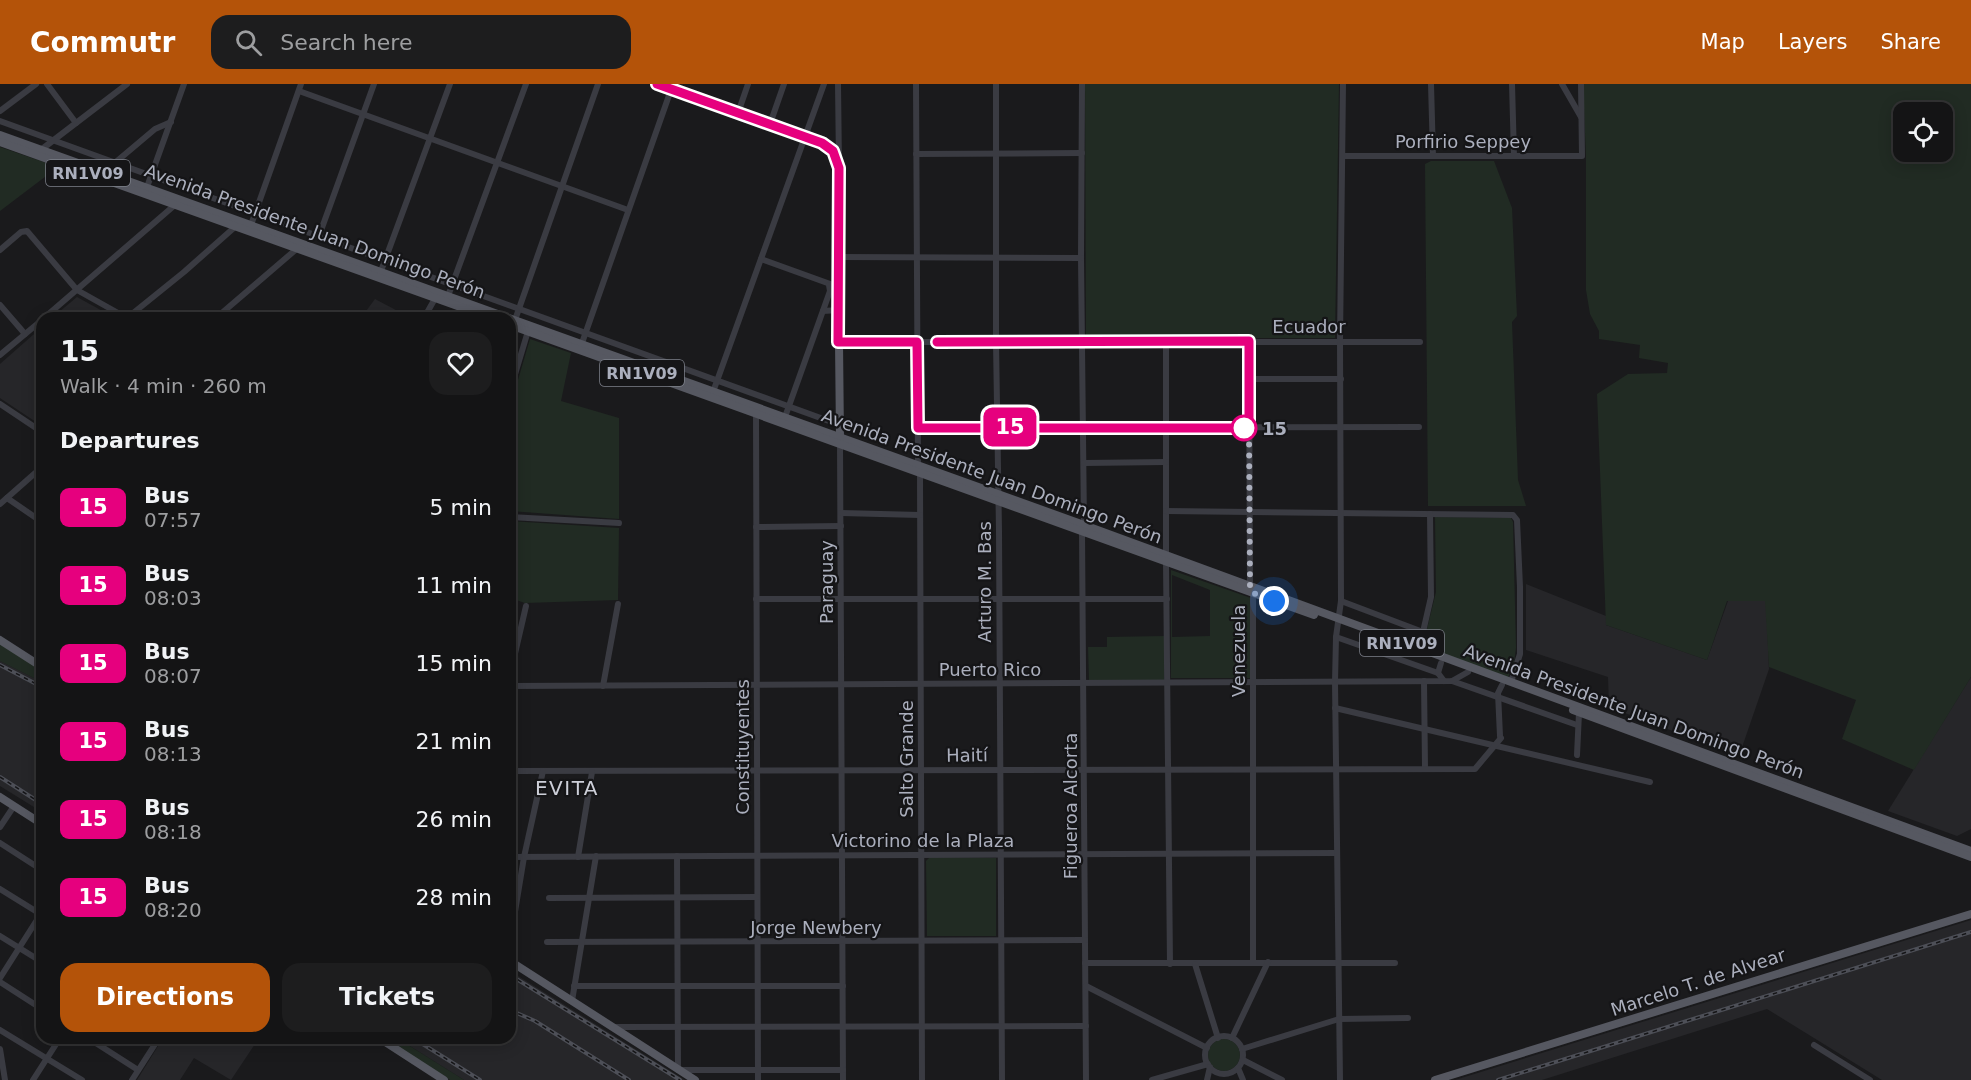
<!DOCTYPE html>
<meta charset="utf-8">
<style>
:root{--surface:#141415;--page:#1d1d1e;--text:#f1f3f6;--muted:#9d9ea0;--line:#333334;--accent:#b45309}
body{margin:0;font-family:"DejaVu Sans",sans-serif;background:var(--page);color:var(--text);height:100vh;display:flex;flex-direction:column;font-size:22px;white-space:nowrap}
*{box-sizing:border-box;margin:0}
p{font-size:20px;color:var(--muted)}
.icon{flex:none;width:33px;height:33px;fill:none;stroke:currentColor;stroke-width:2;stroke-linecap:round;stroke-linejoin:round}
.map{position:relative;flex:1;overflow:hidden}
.sheet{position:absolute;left:36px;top:228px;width:480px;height:732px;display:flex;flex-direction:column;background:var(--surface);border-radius:18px;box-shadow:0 3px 15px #0003,0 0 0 2px var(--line)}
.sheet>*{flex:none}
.badge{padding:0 12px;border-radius:9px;font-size:21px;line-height:39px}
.tools{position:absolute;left:1893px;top:18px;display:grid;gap:12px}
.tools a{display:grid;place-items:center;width:60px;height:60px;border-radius:12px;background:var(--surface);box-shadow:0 3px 15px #0003,0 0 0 2px var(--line);font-size:30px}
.you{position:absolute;width:30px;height:30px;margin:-15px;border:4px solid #fff;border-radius:50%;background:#1a73e8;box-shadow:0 0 0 9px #1a73e833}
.map>.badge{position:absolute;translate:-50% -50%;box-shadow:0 0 0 3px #fff}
h2{padding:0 24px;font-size:22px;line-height:54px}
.round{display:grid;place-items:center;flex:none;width:63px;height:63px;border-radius:18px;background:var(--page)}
.headline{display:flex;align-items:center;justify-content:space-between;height:102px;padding:0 24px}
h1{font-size:28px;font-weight:700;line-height:45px}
.primary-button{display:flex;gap:12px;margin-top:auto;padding:12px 24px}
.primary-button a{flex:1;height:69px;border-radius:18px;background:var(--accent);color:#fff;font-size:24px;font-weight:700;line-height:69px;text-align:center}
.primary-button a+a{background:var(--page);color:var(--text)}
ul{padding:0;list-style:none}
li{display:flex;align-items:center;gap:18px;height:78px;padding:0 24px}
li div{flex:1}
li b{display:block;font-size:22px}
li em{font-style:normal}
li .badge{min-width:66px;font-weight:700;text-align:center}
header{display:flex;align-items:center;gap:36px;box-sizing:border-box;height:84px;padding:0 30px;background:var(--accent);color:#fff}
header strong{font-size:28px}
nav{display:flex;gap:33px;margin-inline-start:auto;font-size:21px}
.search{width:420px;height:54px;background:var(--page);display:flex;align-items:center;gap:15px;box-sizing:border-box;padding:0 21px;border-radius:18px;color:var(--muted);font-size:22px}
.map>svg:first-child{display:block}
.built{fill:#262629}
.green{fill:#212b23;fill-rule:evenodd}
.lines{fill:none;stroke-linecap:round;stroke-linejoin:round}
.minor{stroke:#3a3b42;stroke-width:6}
.major{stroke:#565861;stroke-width:8}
.rail-casing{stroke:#4d4f57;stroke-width:4}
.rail{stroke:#151517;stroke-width:1.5;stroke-dasharray:4.5;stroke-linecap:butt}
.line-casing{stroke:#fff;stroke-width:14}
.line{stroke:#e6007e;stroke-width:9}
.walk{stroke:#abafbd;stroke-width:6;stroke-dasharray:0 10.8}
.stop-dot{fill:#fff;stroke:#e6007e;stroke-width:3}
.labels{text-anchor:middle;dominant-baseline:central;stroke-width:4.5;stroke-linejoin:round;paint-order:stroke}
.shield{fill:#151517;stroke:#7e818b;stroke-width:1.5}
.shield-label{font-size:16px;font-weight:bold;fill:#abafbd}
.street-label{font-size:18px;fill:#abafbd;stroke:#151517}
.stop-label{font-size:18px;font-weight:bold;fill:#abafbd;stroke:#151517;text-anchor:start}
.neighbourhood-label{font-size:20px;letter-spacing:1.5px;fill:#cdcfd8;stroke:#151517}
</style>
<header>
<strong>Commutr</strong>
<div class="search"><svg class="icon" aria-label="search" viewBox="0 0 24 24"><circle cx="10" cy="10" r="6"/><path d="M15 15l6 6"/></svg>Search here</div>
<nav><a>Map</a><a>Layers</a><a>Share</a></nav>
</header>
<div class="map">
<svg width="1971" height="996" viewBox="0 0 1971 996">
<rect width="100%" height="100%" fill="#1a1a1c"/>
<g class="built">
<polygon points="77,213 106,229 116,234 52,234"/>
<polygon points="375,215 411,234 361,234"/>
<polygon points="42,243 42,342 0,314 0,280"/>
<polygon points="1526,500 1606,532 1606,541 1707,576 1728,517 1766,517 1769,585 1739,672 1609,623 1608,593 1526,566"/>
<polygon points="0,577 42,598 42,728 0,702"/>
<polygon points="1971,593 1971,745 1957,752 1888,727"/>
<polygon points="1971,836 1971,996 1882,996 1767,925 1542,996 1455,996"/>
<polygon points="510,887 685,996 464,996 397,954 510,954"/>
<polygon points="163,954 259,954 231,996 194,974 180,996 137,996"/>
</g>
<g class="green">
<polygon points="1085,0 1339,0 1335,254 1089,254 1086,251"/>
<path d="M1583,0H1971V593L1914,686L1842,655L1856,616L1769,583L1765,517H1727L1707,576L1606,541L1597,310L1628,290L1667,289L1668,279L1639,274L1640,261L1599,255V247L1590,230L1586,206V73ZM1904,28H1942V68H1904Z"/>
<polygon points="0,63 58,83 0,127"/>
<polygon points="1431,77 1494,77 1512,124 1517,232 1512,238 1518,396 1526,422 1428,422 1425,80"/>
<polygon points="530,255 571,269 561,317 619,334 619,435 510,427 510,323"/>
<polygon points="1435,433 1511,434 1513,438 1516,564 1514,578 1508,594 1427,566 1426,549 1436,508"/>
<polygon points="510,437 619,444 618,516 525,519 510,514"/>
<path d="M1171,486L1251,514L1250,594H1171ZM1172,491L1210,506V552L1172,553Z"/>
<polygon points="1165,552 1164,596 1089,596 1088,563 1107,563 1107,553"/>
<polygon points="0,559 42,586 42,598 0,577"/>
<polygon points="930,773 996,774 996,852 927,852 926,777"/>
<polygon points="384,954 397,954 464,996 450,996"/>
<circle cx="1224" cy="971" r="16"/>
</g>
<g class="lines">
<g class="minor">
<polyline points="47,0 76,39"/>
<polyline points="838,0 839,81"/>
<polyline points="916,0 918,382"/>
<polyline points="996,0 996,258 999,447 1002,996"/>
<polyline points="1082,0 1081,174 1084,441"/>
<polyline points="1431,0 1433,72"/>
<polyline points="1512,0 1514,72"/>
<polyline points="1562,0 1581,33"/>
<polyline points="299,7 628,126"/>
<polyline points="0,27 36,0"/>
<polyline points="738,29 748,0"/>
<polyline points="0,37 840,341"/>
<polyline points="770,40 784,0"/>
<polyline points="42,65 127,0"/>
<polyline points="916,70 1082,69"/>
<polyline points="1343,72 1582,72 1581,0"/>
<polyline points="104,88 155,45 171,38"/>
<polyline points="147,103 184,0"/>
<polyline points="251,141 301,0"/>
<polyline points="319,152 374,0"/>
<polyline points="0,166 21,148 27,147 77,206 127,234 184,188 236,142"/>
<polyline points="839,173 1081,174"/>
<polyline points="761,175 833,201"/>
<polyline points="381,187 450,0"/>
<polyline points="448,212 526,0"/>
<polyline points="0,221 25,250"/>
<polyline points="823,227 839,226"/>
<polyline points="44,234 176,120"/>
<polyline points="216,234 300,162"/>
<polyline points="424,234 437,211"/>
<polyline points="515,236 598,0"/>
<polyline points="1166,257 1166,471"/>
<polyline points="1249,257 1250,502 1253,509 1253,878"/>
<polyline points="839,258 1420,258"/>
<polyline points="582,259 673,0"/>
<polyline points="0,271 42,236"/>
<polyline points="1249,295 1341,295"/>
<polyline points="510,307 528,247"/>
<polyline points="713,308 824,0"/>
<polyline points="0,320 42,348"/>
<polyline points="756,330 758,996"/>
<polyline points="785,333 830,207 829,201"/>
<polyline points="918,344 1419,343"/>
<polyline points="840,358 843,996"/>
<polyline points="1084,379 1166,378"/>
<polyline points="920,390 922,996"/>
<polyline points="7,414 42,438"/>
<polyline points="0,420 42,383"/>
<polyline points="1166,427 1513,431 1517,436 1520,503 1520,570 1511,598"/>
<polyline points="841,429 920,431"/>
<polyline points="510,433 619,439"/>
<polyline points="756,443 841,442"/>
<polyline points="1082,447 1086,996"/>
<polyline points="1166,478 1170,880"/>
<polyline points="756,515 1167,515"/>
<polyline points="1341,517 1423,548"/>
<polyline points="1336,553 1438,589 1444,597"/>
<polyline points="1423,567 1423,548 1431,513 1430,430"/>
<polyline points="1438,589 1441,579"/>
<polyline points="510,591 526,522"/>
<polyline points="1424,597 1425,684"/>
<polyline points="1452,597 1577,641"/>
<polyline points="510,602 1452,597 1468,588"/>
<polyline points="603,602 618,520"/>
<polyline points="1335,624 1650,698"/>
<polyline points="1500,652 1498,609 1502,601"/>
<polyline points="1577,671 1579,629"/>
<polyline points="510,687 1475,685 1501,654"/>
<polyline points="0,743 14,722"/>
<polyline points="0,759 42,786"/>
<polyline points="677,772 678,986 843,986"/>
<polyline points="510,773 1337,769"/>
<polyline points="578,773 592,688"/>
<polyline points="0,805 42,831"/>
<polyline points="549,814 757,813"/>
<polyline points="0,852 42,878"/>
<polyline points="510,858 524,773 543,687"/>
<polyline points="547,858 1085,856"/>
<polyline points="1085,879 1395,879"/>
<polyline points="1195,880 1218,954"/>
<polyline points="0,894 42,828"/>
<polyline points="0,898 42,925"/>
<polyline points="574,902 843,902"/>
<polyline points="1086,902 1207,964"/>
<polyline points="572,917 596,772"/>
<polyline points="615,943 1086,942"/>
<polyline points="0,946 82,996"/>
<circle cx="1224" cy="971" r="19"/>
<polyline points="88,954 138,986"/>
<polyline points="1232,954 1268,878"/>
<polyline points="1814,961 1870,996"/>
<polyline points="0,965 5,996"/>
<polyline points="1242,965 1339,935 1408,934"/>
<polyline points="1243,976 1282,996"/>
<polyline points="1238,984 1243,996"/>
<polyline points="33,996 60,954"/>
<polyline points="132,996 159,954"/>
<polyline points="1152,996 1208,980"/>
<polyline points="1207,996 1210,983"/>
<polyline points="1340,996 1335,598 1336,553 1341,517 1340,257 1343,0"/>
</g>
<g class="major">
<polyline points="657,0 822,59 833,67 839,84 839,258 840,354"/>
<polyline points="0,51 1084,441 1971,767"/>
<polyline points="0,58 491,234"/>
<polyline points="510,241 1314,531"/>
<polyline points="0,556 42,583"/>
<polyline points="1573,626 1971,773"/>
<polyline points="0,713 42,740"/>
<polyline points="510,877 695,996"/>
<polyline points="379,954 444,996"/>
<polyline points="1435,996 1971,830"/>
</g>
<g class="rail-casing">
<g id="rail">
<polyline points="0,581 42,603"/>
<polyline points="0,693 42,720"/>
<polyline points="510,891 680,996"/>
<polyline points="510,926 535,937 629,996"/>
<polyline points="413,954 480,996"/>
<polyline points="1498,996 1971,848"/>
</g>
</g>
<use href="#rail" class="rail"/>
</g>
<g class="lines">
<g class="line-casing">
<polyline id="line" points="657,0 822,59 833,67 839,84 838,258 917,258 918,344 1249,344 1249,257 937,258"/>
</g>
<use href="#line" class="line"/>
<polyline class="walk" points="1244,344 1249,344 1250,502 1253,509 1274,517"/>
</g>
<circle class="stop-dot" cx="1244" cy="344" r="12"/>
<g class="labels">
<g class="shield">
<rect x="46" y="76" width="84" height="26" rx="4.5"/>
<rect x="600" y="276" width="84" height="26" rx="4.5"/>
<rect x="1360" y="546" width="84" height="26" rx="4.5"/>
</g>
<g class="shield-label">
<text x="88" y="89">RN1V09</text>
<text x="642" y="289">RN1V09</text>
<text x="1402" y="559">RN1V09</text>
</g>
<g class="street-label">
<text x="1463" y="57">Porfirio Seppey</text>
<text transform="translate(315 147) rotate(20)">Avenida Presidente Juan Domingo Perón</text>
<text x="1309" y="242">Ecuador</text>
<text transform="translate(992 392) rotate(20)">Avenida Presidente Juan Domingo Perón</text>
<text transform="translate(826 498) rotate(-90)">Paraguay</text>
<text transform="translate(984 498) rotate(-90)">Arturo M. Bas</text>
<text transform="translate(1238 567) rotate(-90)">Venezuela</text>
<text x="990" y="585">Puerto Rico</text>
<text transform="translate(1634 627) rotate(20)">Avenida Presidente Juan Domingo Perón</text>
<text transform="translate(742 663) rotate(-90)">Constituyentes</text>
<text transform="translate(967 671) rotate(-1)">Haití</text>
<text transform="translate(906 675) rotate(-90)">Salto Grande</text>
<text transform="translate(1070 722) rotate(-90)">Figueroa Alcorta</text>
<text x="923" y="756">Victorino de la Plaza</text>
<text x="816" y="843">Jorge Newbery</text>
<text transform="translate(1698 898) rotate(-18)">Marcelo T. de Alvear</text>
</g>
<g class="stop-label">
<text x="1262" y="344">15</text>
</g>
<g class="neighbourhood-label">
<text x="567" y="704">EVITA</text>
</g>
</g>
</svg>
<div class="tools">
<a><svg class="icon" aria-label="locate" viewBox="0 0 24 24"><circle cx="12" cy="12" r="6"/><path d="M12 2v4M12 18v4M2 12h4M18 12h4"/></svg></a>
</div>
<div class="you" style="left:1274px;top:517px"></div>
<b class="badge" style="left:1010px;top:343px;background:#e6007e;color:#fff">15</b>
<section class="sheet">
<div class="headline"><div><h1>15</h1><p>Walk · 4 min · 260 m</p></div><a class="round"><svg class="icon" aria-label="heart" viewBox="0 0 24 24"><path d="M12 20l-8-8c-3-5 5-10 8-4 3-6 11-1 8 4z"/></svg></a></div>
<h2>Departures</h2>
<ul>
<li><span class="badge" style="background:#e6007e;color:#fff">15</span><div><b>Bus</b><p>07:57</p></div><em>5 min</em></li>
<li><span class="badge" style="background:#e6007e;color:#fff">15</span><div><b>Bus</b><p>08:03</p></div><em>11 min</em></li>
<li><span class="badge" style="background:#e6007e;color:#fff">15</span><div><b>Bus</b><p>08:07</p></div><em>15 min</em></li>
<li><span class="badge" style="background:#e6007e;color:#fff">15</span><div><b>Bus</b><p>08:13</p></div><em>21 min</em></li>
<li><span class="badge" style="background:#e6007e;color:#fff">15</span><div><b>Bus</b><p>08:18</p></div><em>26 min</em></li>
<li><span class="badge" style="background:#e6007e;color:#fff">15</span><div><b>Bus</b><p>08:20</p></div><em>28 min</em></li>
</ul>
<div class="primary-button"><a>Directions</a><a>Tickets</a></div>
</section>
</div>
